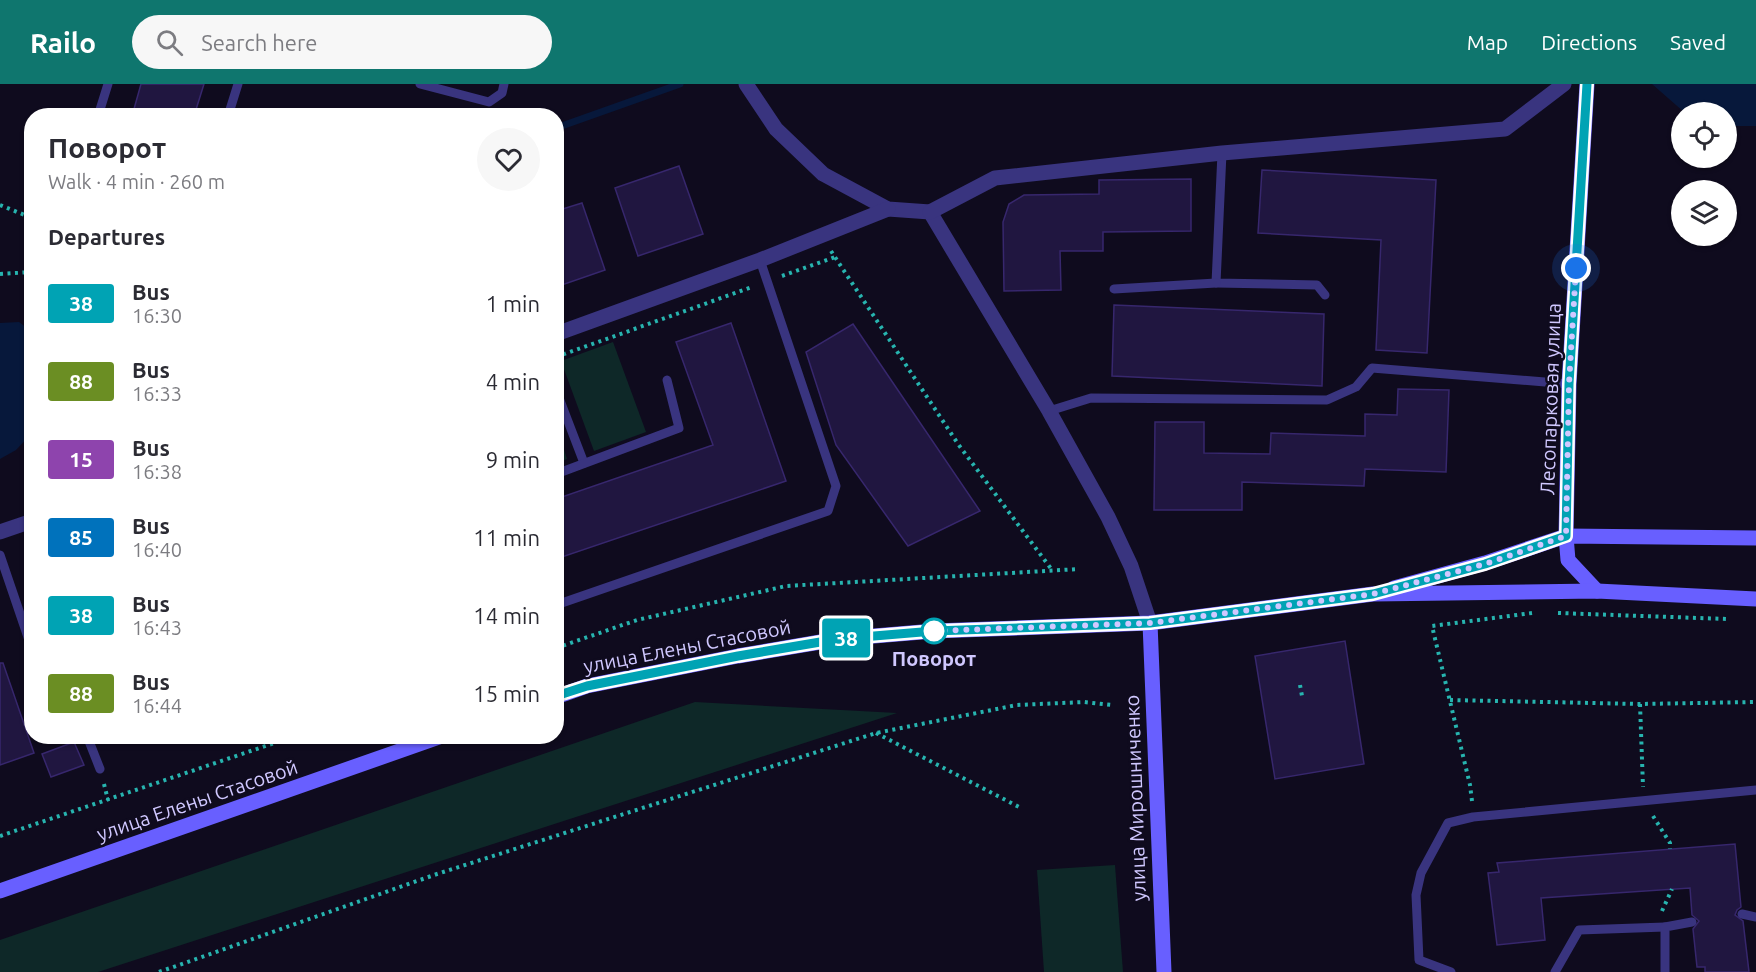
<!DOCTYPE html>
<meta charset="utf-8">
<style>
:root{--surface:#fff;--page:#f7f7f7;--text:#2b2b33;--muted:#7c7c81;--accent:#0f766e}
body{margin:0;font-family:Ubuntu,sans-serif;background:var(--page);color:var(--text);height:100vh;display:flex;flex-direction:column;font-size:22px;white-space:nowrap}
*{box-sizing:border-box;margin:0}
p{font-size:20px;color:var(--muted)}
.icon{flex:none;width:33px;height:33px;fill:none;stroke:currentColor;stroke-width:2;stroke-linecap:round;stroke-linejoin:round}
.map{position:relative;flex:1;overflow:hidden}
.side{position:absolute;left:24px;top:24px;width:540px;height:636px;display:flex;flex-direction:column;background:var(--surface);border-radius:24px;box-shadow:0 2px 4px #0004}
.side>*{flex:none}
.badge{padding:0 12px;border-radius:4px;font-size:21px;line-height:39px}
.fabs{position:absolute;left:1671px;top:18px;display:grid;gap:12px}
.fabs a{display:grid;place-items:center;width:66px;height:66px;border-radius:50%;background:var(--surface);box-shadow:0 2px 4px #0004;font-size:30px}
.you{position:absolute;width:30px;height:30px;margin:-15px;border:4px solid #fff;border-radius:50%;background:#1a73e8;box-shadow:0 0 0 9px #1a73e833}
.map>.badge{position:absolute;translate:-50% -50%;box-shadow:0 0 0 3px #fff}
h2{padding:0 24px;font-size:22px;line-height:54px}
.round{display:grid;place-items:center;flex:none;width:63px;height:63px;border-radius:32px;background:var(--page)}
.overview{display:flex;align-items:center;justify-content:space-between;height:102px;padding:0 24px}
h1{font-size:28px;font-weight:700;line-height:45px}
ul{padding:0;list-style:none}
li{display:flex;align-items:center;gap:18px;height:78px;padding:0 24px}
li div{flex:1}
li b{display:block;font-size:22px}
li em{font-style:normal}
li .badge{min-width:66px;font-weight:700;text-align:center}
header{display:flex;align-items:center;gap:36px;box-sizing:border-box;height:84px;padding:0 30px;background:var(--accent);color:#fff}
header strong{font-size:28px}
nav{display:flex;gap:33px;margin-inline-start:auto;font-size:21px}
.search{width:420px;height:54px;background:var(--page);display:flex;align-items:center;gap:15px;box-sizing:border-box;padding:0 21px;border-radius:33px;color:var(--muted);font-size:22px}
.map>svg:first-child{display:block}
.green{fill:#0e2828}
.water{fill:#07183b}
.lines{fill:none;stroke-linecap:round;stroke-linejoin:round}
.stream{stroke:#07183b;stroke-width:7}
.building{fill:#201640;stroke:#37276d;stroke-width:1.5}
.path{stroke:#27b4af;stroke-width:4;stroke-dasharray:3 4.5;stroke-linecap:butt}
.lane{stroke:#39347f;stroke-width:9}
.street{stroke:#39347f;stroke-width:15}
.secondary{stroke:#685fff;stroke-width:15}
.line-casing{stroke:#fff;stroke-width:14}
.line{stroke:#00a3b4;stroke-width:9}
.walk{stroke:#d0c8ff;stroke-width:6;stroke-dasharray:0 10.8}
.stop-dot{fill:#fff;stroke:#00a3b4;stroke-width:3}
.labels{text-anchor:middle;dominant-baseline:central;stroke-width:5;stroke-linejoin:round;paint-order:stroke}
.street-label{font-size:20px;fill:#d0c8ff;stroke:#0f0b1e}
.stop-label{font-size:20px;font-weight:bold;fill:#d0c8ff;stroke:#0f0b1e}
</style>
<header>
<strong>Railo</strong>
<div class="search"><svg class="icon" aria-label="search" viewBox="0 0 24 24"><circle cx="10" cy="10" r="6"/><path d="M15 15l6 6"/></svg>Search here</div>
<nav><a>Map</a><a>Directions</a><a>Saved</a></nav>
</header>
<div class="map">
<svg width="1756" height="888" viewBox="0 0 1756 888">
<rect width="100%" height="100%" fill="#0f0b1e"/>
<g class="green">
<polygon points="613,258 646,348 594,367 561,277"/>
<polygon points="557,344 567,375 557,379 556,378"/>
<polygon points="695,618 897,629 98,888 0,888 0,856"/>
<polygon points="1115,781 1123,888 1044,888 1037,786"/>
</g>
<g class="water">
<polygon points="1652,0 1756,0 1756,42 1727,42 1726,28 1684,28"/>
<polygon points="19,238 31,247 31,350 16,366 0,375 0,239"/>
</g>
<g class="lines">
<polyline class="stream" points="556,44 680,0"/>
</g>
<g class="building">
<polygon points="141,0 204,0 194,32 132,32"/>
<polygon points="679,82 703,150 638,172 615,104"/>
<polygon points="1262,86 1436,96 1427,269 1376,266 1381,156 1258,149"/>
<polygon points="1191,95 1191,147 1103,148 1103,167 1060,167 1061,206 1004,207 1003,138 1009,120 1024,111 1099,110 1099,96"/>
<polygon points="582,119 605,186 556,203 556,127"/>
<polygon points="1114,221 1324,230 1322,302 1112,292"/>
<polygon points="731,239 786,397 556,475 556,415 713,361 676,258"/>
<polygon points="853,240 980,427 908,462 836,361 806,268"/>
<polygon points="1398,305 1449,306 1446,388 1365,385 1364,402 1242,398 1242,426 1154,426 1155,338 1204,338 1204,369 1270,370 1271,349 1365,352 1365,330 1397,331"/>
<polygon points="1345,557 1364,680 1275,695 1255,572"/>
<polygon points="0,579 3,579 34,669 0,681"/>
<polygon points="74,658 84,681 51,693 42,670"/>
<polygon points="1735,760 1741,823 1737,826 1735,831 1743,837 1749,888 1705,888 1705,883 1697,883 1693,845 1699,837 1692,831 1690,804 1541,814 1545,856 1497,861 1488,789 1499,788 1497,779"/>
</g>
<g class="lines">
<g class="path">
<polyline points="0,121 32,134"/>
<polyline points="831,167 958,360 1052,486"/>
<polyline points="0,190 32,188"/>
<polyline points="782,192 835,173"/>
<polyline points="556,273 752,203"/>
<polyline points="1558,529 1727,535"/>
<polyline points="556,564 637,536 786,502 1079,485"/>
<polyline points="1300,601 1302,612"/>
<polyline points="1450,616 1640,620 1756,618"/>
<polyline points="1640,620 1643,703"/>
<polyline points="876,649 1021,724"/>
<polyline points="104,700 108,716"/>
<polyline points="1472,717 1470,701 1432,542 1532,529"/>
<polyline points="1653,732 1670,759 1670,765"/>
<polyline points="0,752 295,652"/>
<polyline points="1662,827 1672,805"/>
<polyline points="159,888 437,790 876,649 1017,621 1084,618 1112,621"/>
</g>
<g class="lane">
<polyline points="420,0 489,18 502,9 504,0"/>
<polyline points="98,32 108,0"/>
<polyline points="228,32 238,0"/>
<polyline points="1222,69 1216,199 1317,201 1325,211"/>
<polyline points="1114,205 1216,199"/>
<polyline points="556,306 584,379"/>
<polyline points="1049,327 1091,314 1327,316 1356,303 1372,284 1569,300"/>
<polyline points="556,390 679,344 667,296"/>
<polyline points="0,471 32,565"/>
<polyline points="556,521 828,427 836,402 760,176"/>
<polyline points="87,652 100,685"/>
<polyline points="1742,830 1756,833"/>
<polyline points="1451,888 1419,876 1416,811 1421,789 1448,739 1473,733 1756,706"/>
<polyline points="1555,888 1579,846 1665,843"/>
<polyline points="1665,888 1665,843 1692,838"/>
</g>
<g class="street">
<polyline points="746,0 776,45 823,90 888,125 930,128 1049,327 1108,433 1131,482 1150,539"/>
<polyline points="930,128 995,94 1222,69 1505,45 1564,0"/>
<polyline points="556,250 760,176 888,125"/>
<polyline points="0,448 32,437"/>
</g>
<g class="secondary">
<polyline points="1587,0 1569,300 1566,452 1568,476 1597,507"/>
<polyline points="1394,504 1485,479 1566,452 1756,454"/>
<polyline points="1150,539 1164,888"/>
<polyline points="556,613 587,602 738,572 838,555 934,547 1150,539 1373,510 1597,507 1756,515"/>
<polyline points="0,807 442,652"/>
</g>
</g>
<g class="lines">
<g class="line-casing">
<polyline id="line" points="556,612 587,602 738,572 838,555 934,547 1150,539 1373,510 1485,480 1566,452 1569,300 1587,0"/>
</g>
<use href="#line" class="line"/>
<polyline class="walk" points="934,547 1150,539 1373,510 1485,480 1566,452 1569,300 1576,184"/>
</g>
<circle class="stop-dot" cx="934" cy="547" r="12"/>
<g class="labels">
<g class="street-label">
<text transform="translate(1550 315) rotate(-88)">Лесопарковая улица</text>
<text transform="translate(687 562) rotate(-11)">улица Елены Стасовой</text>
<text transform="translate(1135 714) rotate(-92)">улица Мирошниченко</text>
<text transform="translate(197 716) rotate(-19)">улица Елены Стасовой</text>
</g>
<g class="stop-label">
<text x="934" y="574">Поворот</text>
</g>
</g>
</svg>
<div class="fabs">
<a><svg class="icon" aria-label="locate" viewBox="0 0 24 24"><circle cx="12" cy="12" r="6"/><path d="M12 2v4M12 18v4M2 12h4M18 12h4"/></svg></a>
<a><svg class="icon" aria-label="layers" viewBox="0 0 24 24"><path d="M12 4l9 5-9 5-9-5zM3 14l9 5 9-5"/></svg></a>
</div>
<div class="you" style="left:1576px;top:184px"></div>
<b class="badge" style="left:846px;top:554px;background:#00a3b4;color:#fff">38</b>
<section class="side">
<div class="overview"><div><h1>Поворот</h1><p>Walk · 4 min · 260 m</p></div><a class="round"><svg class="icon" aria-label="heart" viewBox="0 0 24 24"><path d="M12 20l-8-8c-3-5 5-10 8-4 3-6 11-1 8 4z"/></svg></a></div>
<h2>Departures</h2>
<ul>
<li><span class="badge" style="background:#00a3b4;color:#fff">38</span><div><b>Bus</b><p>16:30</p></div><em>1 min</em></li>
<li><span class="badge" style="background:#6b8e23;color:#fff">88</span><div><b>Bus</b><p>16:33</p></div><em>4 min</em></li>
<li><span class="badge" style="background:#8e44ad;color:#fff">15</span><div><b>Bus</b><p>16:38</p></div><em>9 min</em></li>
<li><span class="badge" style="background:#0072bc;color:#fff">85</span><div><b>Bus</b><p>16:40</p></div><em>11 min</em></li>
<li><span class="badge" style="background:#00a3b4;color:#fff">38</span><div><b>Bus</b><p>16:43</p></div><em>14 min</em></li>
<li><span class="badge" style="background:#6b8e23;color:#fff">88</span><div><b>Bus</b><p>16:44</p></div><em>15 min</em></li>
</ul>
</section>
</div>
